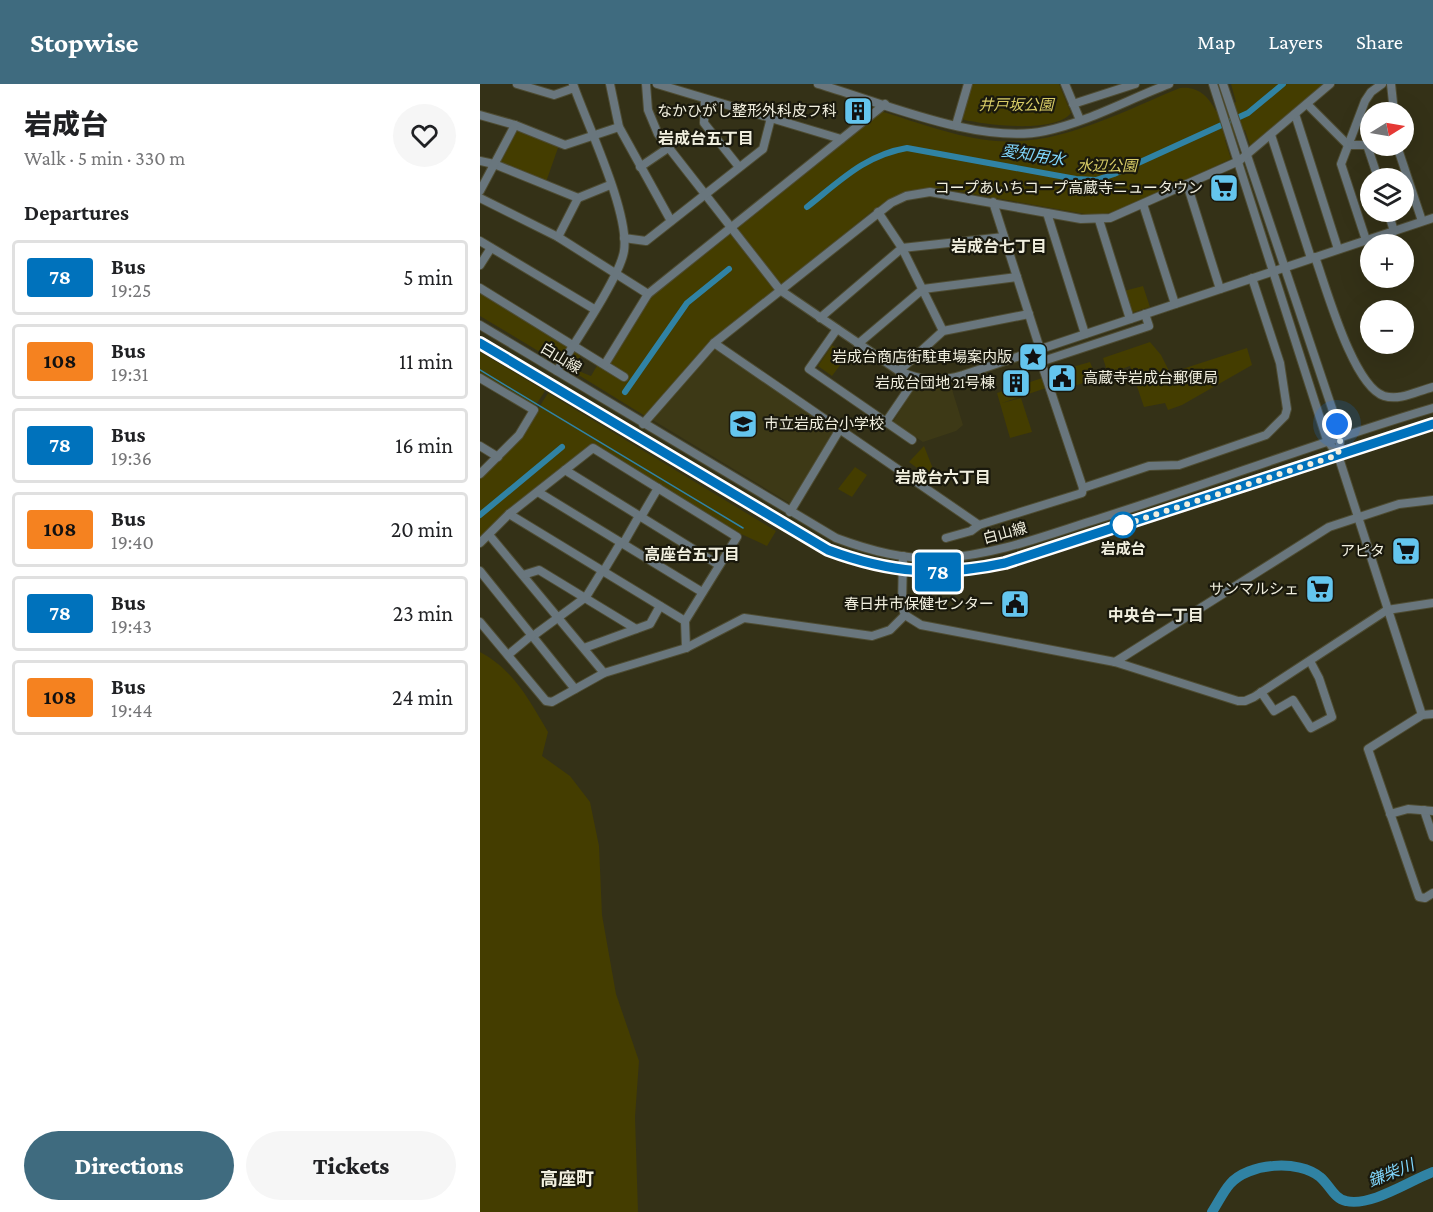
<!DOCTYPE html>
<meta charset="utf-8">
<style>
:root{--surface:#fff;--page:#f6f6f6;--text:#202124;--muted:#757577;--line:#e0e0e0;--accent:#3f6b7f}
body{margin:0;font-family:"Crimson Pro","Noto Sans JP",serif;background:var(--page);color:var(--text);height:100vh;display:flex;flex-direction:column;font-size:22px;white-space:nowrap}
*{box-sizing:border-box;margin:0}
p{font-size:20px;color:var(--muted)}
.icon{flex:none;width:33px;height:33px;fill:none;stroke:currentColor;stroke-width:2;stroke-linecap:round;stroke-linejoin:round}
.map{position:relative;flex:1;overflow:hidden}
.side{display:flex;flex-direction:column;background:var(--surface);width:480px}
.side>*{flex:none}
.badge{padding:0 12px;border-radius:4px;font-size:21px;line-height:39px}
.needle{width:39px;rotate:79deg}
.fabs{position:absolute;left:880px;top:18px;display:grid;gap:12px}
.fabs a{display:grid;place-items:center;width:54px;height:54px;border-radius:50%;background:var(--surface);box-shadow:0 6px 24px #0002;font-size:30px}
.you{position:absolute;width:30px;height:30px;margin:-15px;border:4px solid #fff;border-radius:50%;background:#1a73e8;box-shadow:0 0 0 9px #1a73e833}
.map>.badge{position:absolute;translate:-50% -50%;box-shadow:0 0 0 3px #fff}
h2{padding:0 24px;font-size:22px;line-height:54px}
.round{display:grid;place-items:center;flex:none;width:63px;height:63px;border-radius:32px;background:var(--page)}
.summary{display:flex;align-items:center;justify-content:space-between;height:102px;padding:0 24px}
h1{font-size:28px;font-weight:800;line-height:45px}
.primary-button{display:flex;gap:12px;margin-top:auto;padding:12px 24px}
.primary-button a{flex:1;height:69px;border-radius:36px;background:var(--accent);color:#fff;font-size:24px;font-weight:800;line-height:69px;text-align:center}
.primary-button a+a{background:var(--page);color:var(--text)}
ul{padding:0;list-style:none}
li{display:flex;align-items:center;gap:18px;height:75px;margin:0 12px 9px;padding:0 12px;border:3px solid var(--line);border-radius:6px}
li div{flex:1}
li b{display:block;font-size:22px}
li em{font-style:normal}
li .badge{min-width:66px;font-weight:700;text-align:center}
header{display:flex;align-items:center;gap:36px;box-sizing:border-box;height:84px;padding:0 30px;background:var(--accent);color:#fff}
header strong{font-size:28px}
nav{display:flex;gap:33px;margin-inline-start:auto;font-size:21px}
main{display:flex;flex:1;min-height:0}
.map>svg:first-child{display:block}
.built{fill:#3d3916}
.green{fill:#443d00}
.lines{fill:none;stroke-linecap:round;stroke-linejoin:round}
.stream{stroke:#3083a4;stroke-width:1.5}
.canal{stroke:#3083a4;stroke-width:6}
.river{stroke:#3083a4;stroke-width:10}
.minor-casing{stroke:#4e4c33;stroke-width:10}
.minor{stroke:#69767d;stroke-width:8}
.line-casing{stroke:#fff;stroke-width:14}
.line{stroke:#0072bc;stroke-width:9}
.walk{stroke:#f1efdf;stroke-width:6;stroke-dasharray:0 10.8}
.stop-dot{fill:#fff;stroke:#0072bc;stroke-width:3}
.labels{text-anchor:middle;dominant-baseline:central;stroke-width:4.5;stroke-linejoin:round;paint-order:stroke}
.park-label{font-size:15px;font-style:italic;fill:#d8cc67;stroke:#1a190d}
.poi-label{font-size:15px;fill:#f1efdf;stroke:#1a190d;text-anchor:end}
.street-label{font-size:15px;fill:#f1efdf;stroke:#1a190d}
.stop-label{font-size:15px;font-weight:bold;fill:#f1efdf;stroke:#1a190d}
.neighbourhood-label{font-size:16px;font-weight:bold;fill:#f1efdf;stroke:#1a190d}
.water-label{font-size:16px;font-style:italic;fill:#81d7fd;stroke:#1a190d}
.quarter-label{font-size:18px;font-weight:bold;fill:#f1efdf;stroke:#1a190d}
</style>
<header>
<strong>Stopwise</strong>
<nav><a>Map</a><a>Layers</a><a>Share</a></nav>
</header>
<main>
<section class="side">
<div class="summary"><div><h1>岩成台</h1><p>Walk · 5 min · 330 m</p></div><a class="round"><svg class="icon" aria-label="heart" viewBox="0 0 24 24"><path d="M12 20l-8-8c-3-5 5-10 8-4 3-6 11-1 8 4z"/></svg></a></div>
<h2>Departures</h2>
<ul>
<li><span class="badge" style="background:#0072bc;color:#fff">78</span><div><b>Bus</b><p>19:25</p></div><em>5 min</em></li>
<li><span class="badge" style="background:#f58220;color:#111">108</span><div><b>Bus</b><p>19:31</p></div><em>11 min</em></li>
<li><span class="badge" style="background:#0072bc;color:#fff">78</span><div><b>Bus</b><p>19:36</p></div><em>16 min</em></li>
<li><span class="badge" style="background:#f58220;color:#111">108</span><div><b>Bus</b><p>19:40</p></div><em>20 min</em></li>
<li><span class="badge" style="background:#0072bc;color:#fff">78</span><div><b>Bus</b><p>19:43</p></div><em>23 min</em></li>
<li><span class="badge" style="background:#f58220;color:#111">108</span><div><b>Bus</b><p>19:44</p></div><em>24 min</em></li>
</ul>
<div class="primary-button"><a>Directions</a><a>Tickets</a></div>
</section>
<div class="map">
<svg width="953" height="1128" viewBox="0 0 953 1128">
<rect width="100%" height="100%" fill="#343117"/>
<g class="built">
<polygon points="234,264 354,345 311,420 171,335"/>
<polygon points="440,299 470,299 483,341 476,347 443,358 413,338 436,301"/>
</g>
<g class="green">
<path d="M491,0H579L591,29C574,50 505,41 481,35Z"/>
<path d="M751,0H846L771,64L765,46L745,56L751,75L641,126L616,132L459,104C435,105 417,110 396,124L231,259L165,332L84,282L94,266L101,269L96,286L111,292L118,280H129L171,211L400,27C437,38 477,54 516,57C580,62 641,28 700,4C718,2 728,12 736,27L756,18Z"/>
<polygon points="38,45 79,61 66,98 20,79"/>
<polygon points="663,202 670,223 651,229 644,207"/>
<polygon points="0,208 88,263 78,279 0,232"/>
<polygon points="670,258 681,271 690,289 767,264 772,281 702,321 688,326 685,319 664,323 650,282 578,308 575,300 592,295 589,284 610,278 614,288 626,284 623,274"/>
<polygon points="352,261 367,272 352,292 338,282"/>
<polygon points="0,268 65,307 54,324 0,291"/>
<polygon points="562,294 566,304 522,319 541,314 552,348 530,354 517,309"/>
<polygon points="68,309 296,447 287,462 261,450 112,359 0,455 0,394 40,354"/>
<polygon points="444,362 459,400 429,378"/>
<polygon points="375,383 387,391 372,413 358,405"/>
<path d="M0,568C34,586 49,616 68,648L62,672L90,692L110,718L119,762L122,831L136,910L159,977L155,1033L158,1128H0Z"/>
</g>
<g class="lines">
<polyline class="stream" points="0,286 263,444"/>
<g class="canal">
<path d="M327,123C360,97 385,71 427,64L596,95L616,96L634,90L768,29L803,0"/>
<polyline points="145,308 207,219 249,185"/>
<polyline points="0,431 82,363"/>
</g>
<path class="river" d="M732,1128C738,1119 743,1108 750,1100C768,1079 819,1075 840,1093C849,1100 854,1115 866,1117C891,1123 929,1097 953,1088"/>
<g class="minor-casing">
<g id="minor">
<polyline points="37,0 74,11 94,4"/>
<polyline points="130,0 139,43 191,137"/>
<path d="M166,0L168,26L178,50L300,206L419,287C441,297 459,298 483,291L953,134"/>
<polyline points="177,0 361,55"/>
<path d="M338,0C403,19 500,61 565,47C608,38 649,15 689,0"/>
<polyline points="585,0 600,36"/>
<polyline points="733,0 847,356 858,371 942,631"/>
<polyline points="743,0 861,351 858,371"/>
<polyline points="911,0 914,28"/>
<polyline points="225,15 224,39 259,83"/>
<polyline points="593,20 655,0"/>
<polyline points="827,20 868,61 891,61"/>
<polyline points="815,30 858,165"/>
<polyline points="0,31 35,41 85,61 139,43"/>
<polyline points="476,41 488,0"/>
<polyline points="791,51 831,174"/>
<polyline points="887,61 898,94"/>
<polyline points="917,62 942,137"/>
<polyline points="0,77 14,80 98,114 130,101"/>
<polyline points="160,83 188,64"/>
<polyline points="707,100 740,205"/>
<polyline points="0,107 35,41"/>
<polyline points="0,114 78,153 168,210"/>
<polyline points="513,118 560,265"/>
<polyline points="663,120 695,220"/>
<polyline points="398,128 422,164 463,247"/>
<polyline points="908,128 914,147"/>
<polyline points="567,129 605,250"/>
<polyline points="619,136 650,235"/>
<polyline points="78,153 98,114"/>
<polyline points="144,154 166,157 283,65 291,34"/>
<polyline points="886,156 861,80 885,17 891,8 902,0"/>
<polyline points="0,157 114,225"/>
<path d="M835,173C846,203 873,302 904,312C920,317 937,307 953,303"/>
<polyline points="0,181 11,164"/>
<polyline points="0,204 144,293"/>
<polyline points="340,234 422,164 524,153"/>
<path d="M0,241L356,454C391,467 425,476 462,474C517,471 569,450 621,434C732,399 841,357 953,324"/>
<polyline points="357,245 329,285 432,356"/>
<path d="M0,259L348,466C410,489 460,493 525,479L953,340"/>
<polyline points="234,259 499,441"/>
<polyline points="378,260 443,205 537,193"/>
<polyline points="557,266 603,404"/>
<polyline points="560,278 669,242 665,230"/>
<polyline points="125,280 168,210 405,20"/>
<path d="M77,287C93,261 140,193 144,167C150,129 107,40 93,0"/>
<polyline points="419,287 463,247 549,230"/>
<polyline points="0,294 54,326 39,351 0,390"/>
<polyline points="406,338 436,294"/>
<polyline points="163,340 234,259 411,119 426,112 450,108 601,135 630,134 759,77 850,0"/>
<polyline points="0,362 18,373"/>
<polyline points="85,386 239,481"/>
<polyline points="58,408 222,508"/>
<polyline points="310,428 360,345"/>
<polyline points="29,430 205,537"/>
<polyline points="161,433 178,404"/>
<polyline points="10,452 124,589"/>
<polyline points="466,454 491,447 499,441 602,409 603,404 669,382 699,381 786,351 805,332 807,325 800,279 772,194"/>
<polyline points="0,459 29,430 113,364 257,453 205,537 206,564"/>
<polyline points="143,460 159,432"/>
<polyline points="423,472 422,522 425,531 441,541 635,578 758,617 765,617 774,613 907,526 953,519"/>
<polyline points="0,487 95,605"/>
<polyline points="123,488 141,458"/>
<polyline points="43,491 59,486 156,545"/>
<polyline points="0,538 66,617 72,618 124,589 206,564 264,534 392,552 410,546 425,531"/>
<polyline points="53,552 106,513 122,487"/>
<polyline points="104,564 170,540 180,522"/>
<polyline points="28,571 52,551"/>
<polyline points="635,578 849,443 919,420 953,416"/>
<polyline points="781,608 794,627 813,616 831,644 852,633 839,594 830,577"/>
<polyline points="953,630 942,631 888,665 939,813 945,814 953,809"/>
<polyline points="944,726 953,753"/>
<polyline points="910,730 928,725 953,727"/>
</g>
</g>
<use href="#minor" class="minor"/>
</g>
<g class="lines">
<g class="line-casing">
<path id="line" d="M0,259L348,466C410,489 460,493 525,479L953,340"/>
</g>
<use href="#line" class="line"/>
<polyline class="walk" points="643,441 634,444 858,371 861,351 857,340"/>
</g>
<defs>
<g id="building-square" transform="scale(1.5)"><rect x="-9" y="-9" width="18" height="18" rx="4" fill="#64c5ee" stroke="#1a190d"/><path d="M-4-6H4V6H1V3H-1V6H-4ZM-2.5-4.3h1.7v1.8h-1.7ZM.8-4.3h1.7v1.8H.8ZM-2.5-1h1.7V.8h-1.7ZM.8-1h1.7V.8H.8Z" fill="#111"/></g>
<g id="supermarket-square" transform="scale(1.5)"><rect x="-9" y="-9" width="18" height="18" rx="4" fill="#64c5ee" stroke="#1a190d"/><path d="M-6-5.5h2.5l.6 2H6L4.5 2H-2.5L-4.4-4H-6ZM-1.5 3.2a1.3 1.3 0 1 0 .1 0ZM3 3.2a1.3 1.3 0 1 0 .1 0Z" fill="#111"/></g>
<g id="sight-square" transform="scale(1.5)"><rect x="-9" y="-9" width="18" height="18" rx="4" fill="#64c5ee" stroke="#1a190d"/><path d="M0-6L1.8-2.2L6-1.7L2.9 1.2L3.7 5.4L0 3.3L-3.7 5.4L-2.9 1.2L-6-1.7L-1.8-2.2Z" fill="#111"/></g>
<g id="civic-square" transform="scale(1.5)"><rect x="-9" y="-9" width="18" height="18" rx="4" fill="#64c5ee" stroke="#1a190d"/><path d="M-.6-6.5H3V-4.5H.6V-3L4-1V1h2V6H-6V1h2V-1L-.6-3ZM-1.2 2.5V6h2.4V2.5Z" fill="#111"/></g>
<g id="school-square" transform="scale(1.5)"><rect x="-9" y="-9" width="18" height="18" rx="4" fill="#64c5ee" stroke="#1a190d"/><path d="M0-5L7-2L0 1L-7-2ZM-4 1L0 2.5L4 1V4Q0 6-4 4Z" fill="#111"/></g>
</defs>
<g fill-rule="evenodd">
<use href="#building-square" x="378" y="27"/>
<use href="#supermarket-square" x="744" y="104"/>
<use href="#sight-square" x="553" y="273"/>
<use href="#civic-square" x="582" y="294"/>
<use href="#building-square" x="536" y="299"/>
<use href="#school-square" x="263" y="340"/>
<use href="#supermarket-square" x="926" y="467"/>
<use href="#supermarket-square" x="840" y="505"/>
<use href="#civic-square" x="535" y="520"/>
</g>
<circle class="stop-dot" cx="643" cy="441" r="12"/>
<g class="labels">
<g class="park-label">
<text x="536" y="21">井戸坂公園</text>
<text x="627" y="82">水辺公園</text>
</g>
<g class="poi-label">
<text x="357" y="27">なかひがし整形外科皮フ科</text>
<text x="723" y="104">コープあいちコープ高蔵寺ニュータウン</text>
<text x="532" y="273">岩成台商店街駐車場案内版</text>
<text x="603" y="294" text-anchor="start">高蔵寺岩成台郵便局</text>
<text x="515" y="299">岩成台団地 21号棟</text>
<text x="284" y="340" text-anchor="start">市立岩成台小学校</text>
<text x="905" y="467">アピタ</text>
<text x="819" y="505">サンマルシェ</text>
<text x="514" y="520">春日井市保健センター</text>
</g>
<g class="street-label">
<text transform="translate(81 274) rotate(31)">白山線</text>
<text transform="translate(525 449) rotate(-15)">白山線</text>
</g>
<g class="stop-label">
<text x="643" y="465">岩成台</text>
</g>
<g class="neighbourhood-label">
<text x="226" y="54">岩成台五丁目</text>
<text x="519" y="162">岩成台七丁目</text>
<text x="463" y="393">岩成台六丁目</text>
<text x="212" y="470">高座台五丁目</text>
<text x="676" y="531">中央台一丁目</text>
</g>
<g class="water-label">
<text transform="translate(553 71) rotate(9)">愛知用水</text>
<text transform="translate(911 1089) rotate(-22)">鎌柴川</text>
</g>
<g class="quarter-label">
<text x="87" y="1095">高座町</text>
</g>
</g>
</svg>
<div class="fabs">
<a><svg class="needle" viewBox="-14 -14 28 28"><path d="M0-13l5 13h-10z" fill="#e53935"/><path d="M0 13l5-13h-10z" fill="#757577"/></svg></a>
<a><svg class="icon" aria-label="layers" viewBox="0 0 24 24"><path d="M12 4l9 5-9 5-9-5zM3 14l9 5 9-5"/></svg></a>
<a>+</a>
<a>−</a>
</div>
<div class="you" style="left:857px;top:340px"></div>
<b class="badge" style="left:458px;top:488px;background:#0072bc;color:#fff">78</b>
</div>
</main>
